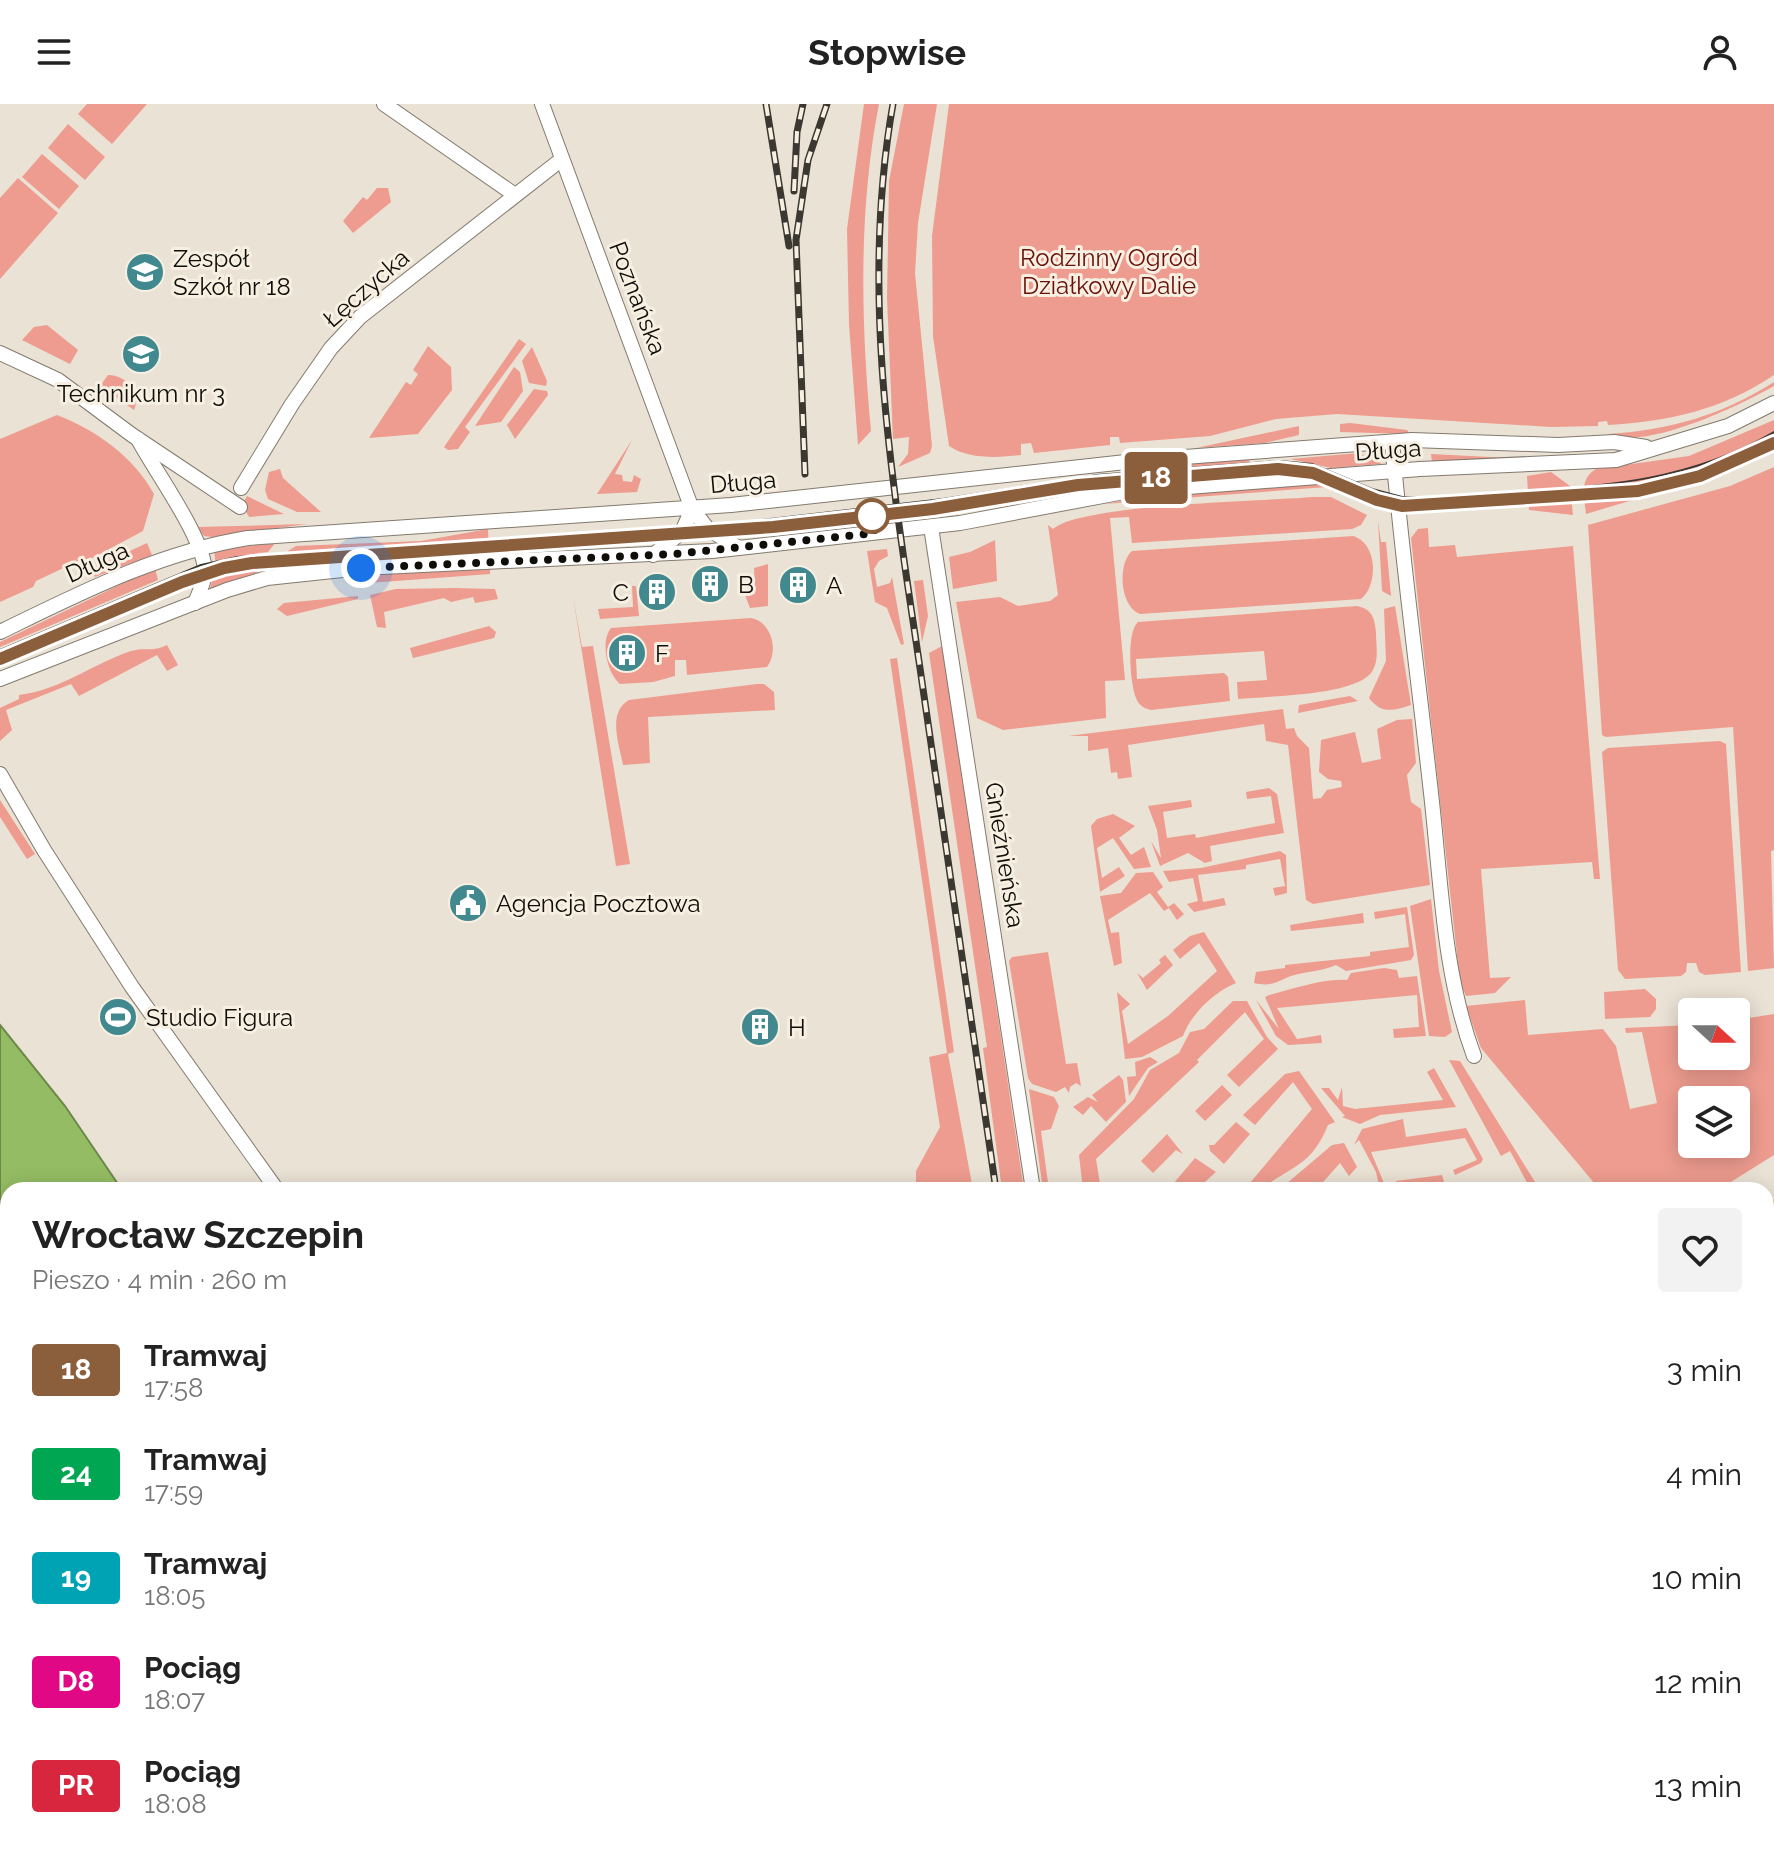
<!DOCTYPE html>
<html lang="pl">
<meta charset="utf-8">
<style>
:root{--surface:#fff;--page:#f2f2f2;--text:#222;--muted:#767676}
body{margin:0;font-family:Raleway,sans-serif;background:var(--page);color:var(--text);height:100vh;display:flex;flex-direction:column;font-size:30px;white-space:nowrap}
*{box-sizing:border-box;margin:0}
p{font-size:26px;color:var(--muted)}
.icon{flex:none;width:44px;height:44px;fill:none;stroke:currentColor;stroke-width:2;stroke-linecap:round;stroke-linejoin:round}
.map{position:relative;flex:1;overflow:hidden}
.side{position:absolute;left:0px;top:1078px;width:1774px;height:672px;display:flex;flex-direction:column;background:var(--surface);border-radius:24px 24px 0 0;box-shadow:0 4px 20px #0003}
.side>*{flex:none}
.badge{padding:0 16px;border-radius:6px;font-size:28px;line-height:52px}
.needle{width:52px;rotate:111deg}
.fabs{position:absolute;left:1678px;top:894px;display:grid;gap:16px}
.fabs a{display:grid;place-items:center;width:72px;height:72px;border-radius:8px;background:var(--surface);box-shadow:0 4px 20px #0003;font-size:40px}
.you{position:absolute;width:40px;height:40px;margin:-20px;border:6px solid #fff;border-radius:50%;background:#1a73e8;box-shadow:0 0 0 12px #1a73e833}
.map>.badge{position:absolute;translate:-50% -50%;box-shadow:0 0 0 4px #fff}
.round{display:grid;place-items:center;flex:none;width:84px;height:84px;border-radius:8px;background:var(--page)}
.head{display:flex;align-items:center;justify-content:space-between;height:136px;padding:0 32px}
h1{font-size:38px;font-weight:700;line-height:60px}
ul{padding:0;list-style:none}
li{display:flex;align-items:center;gap:24px;height:104px;padding:0 32px}
li div{flex:1}
li b{display:block;font-size:30px}
li em{font-style:normal}
li .badge{min-width:88px;font-weight:700;text-align:center}
header{display:flex;justify-content:space-between;align-items:center;height:104px;padding:0 32px;background:var(--surface);font-size:36px;font-weight:700}
.map>svg:first-child{display:block}
.green{fill:#ee9c8f;fill-rule:evenodd}
.water{fill:#94bc64;stroke:#6c8849;stroke-width:2}
.lines{fill:none;stroke-linecap:round;stroke-linejoin:round}
.minor-casing{stroke:#827a6e;stroke-width:16}
.minor{stroke:#fff;stroke-width:14}
.tram{stroke:#3b3831;stroke-width:2}
.rail-casing{stroke:#3b3831;stroke-width:7}
.rail{stroke:#f7efe1;stroke-width:4;stroke-dasharray:12;stroke-linecap:butt}
.line-casing{stroke:#fff;stroke-width:18}
.line{stroke:#8b5e3c;stroke-width:12}
.walk{stroke:#100e09;stroke-width:8;stroke-dasharray:0 14.4}
.stop-dot{fill:#fff;stroke:#8b5e3c;stroke-width:4}
.labels{text-anchor:middle;dominant-baseline:central;stroke-width:6;stroke-linejoin:round;paint-order:stroke}
.park-label{font-size:24px;fill:#691008;stroke:#f7efe1}
.poi-label{font-size:24px;fill:#100e09;stroke:#f7efe1;text-anchor:start}
.street-label{font-size:24px;fill:#100e09;stroke:#f7efe1}
</style>
<header><svg class="icon" aria-label="menu" viewBox="0 0 24 24"><path d="M4 6h16M4 12h16M4 18h16"/></svg>Stopwise<svg class="icon" aria-label="person" viewBox="0 0 24 24"><circle cx="12" cy="8" r="4"/><path d="M4 21q1-7 8-7t8 7"/></svg></header>
<div class="map">
<svg width="1774" height="1750" viewBox="0 0 1774 1750">
<rect width="100%" height="100%" fill="#eae2d4"/>
<g class="green">
<polygon points="87,0 147,0 112,40 78,10"/>
<path d="M864,0H879C858,107 861,219 871,327L858,341L849,220L847,125Z"/>
<polygon points="904,0 937,0 918,119 915,169 932,342 930,349 898,363 908,350 909,333 893,335 887,194 889,77"/>
<path d="M949,0H1774V271C1722,306 1670,317 1608,321L1607,317L1598,318V322L1551,323L1337,310L1276,315L1210,332L1120,339L1119,333H1110V341L1034,349L1031,339L1021,340V351C998,354 967,355 949,342L933,232L932,132Z"/>
<polygon points="68,20 105,53 85,76 48,44"/>
<polygon points="42,50 79,82 59,105 22,73"/>
<polygon points="18,74 58,109 0,175 0,94"/>
<polygon points="377,84 388,84 391,98 353,129 343,117 363,93 367,96"/>
<polygon points="47,221 78,246 70,260 22,236 34,223"/>
<polygon points="519,235 526,240 465,323 470,328 458,345 448,346 444,343"/>
<polygon points="428,242 451,263 452,286 418,330 369,334 406,278 411,281 418,270 413,266"/>
<polygon points="532,243 547,277 546,282 529,279 522,257"/>
<polygon points="514,263 520,268 523,287 501,318 475,322"/>
<path d="M108,271C126,271 142,289 134,306L100,282Z"/>
<path d="M1774,278V282C1741,301 1645,347 1609,330C1670,326 1722,311 1774,278Z"/>
<polygon points="534,285 547,287 548,291 515,335 507,321"/>
<path d="M57,311C96,326 134,353 154,390L143,427L83,459H74L36,477L33,483L0,498V335Z"/>
<path d="M1774,316V345L1716,371L1586,410C1584,392 1579,375 1596,365L1689,352Z"/>
<polygon points="1350,319 1407,326 1410,330 1340,328 1340,320"/>
<polygon points="1299,322 1299,331 1265,339 1196,344"/>
<polygon points="632,336 615,370 622,371 623,377 632,378 634,371 641,375 637,388 597,390"/>
<polygon points="1359,349 1382,360 1331,364 1290,355"/>
<polygon points="1431,350 1510,354 1432,358"/>
<polygon points="1249,354 1251,371 1154,378 1152,362"/>
<polygon points="1774,363 1774,746 1771,747 1774,864 1748,867 1733,623 1606,633 1602,631 1588,421 1730,382"/>
<polygon points="280,365 283,374 321,408 297,408 268,395 265,386 269,368"/>
<polygon points="1551,368 1570,382 1573,411 1529,406 1527,372"/>
<polygon points="1333,379 1389,402 1389,406 1327,383 1105,400 1144,393"/>
<polygon points="247,392 284,410 249,413 242,401"/>
<path d="M1313,393H1331L1367,411L1361,421L1352,425L1132,439L1129,413L1110,414L1125,576L1105,577L1106,614L1003,626L977,614L956,498L1000,493L1018,502L1050,497L1058,491L1048,421L1053,425C1081,400 1267,397 1313,393Z"/>
<polygon points="1378,417 1381,438 1386,438 1391,492 1382,487"/>
<polygon points="307,420 212,433 204,432 197,423"/>
<polygon points="1428,424 1429,443 1455,441 1457,453 1573,442 1600,775 1594,775 1592,758 1481,765 1490,874 1511,873 1495,889 1466,892 1460,878 1411,434 1418,425"/>
<polygon points="488,425 489,451 289,460 288,447 296,442 421,437"/>
<path d="M1353,432C1377,439 1379,480 1361,495L1140,510C1120,503 1117,460 1132,447Z"/>
<polygon points="995,436 997,477 953,485 949,453 970,448"/>
<polygon points="276,438 268,448 258,449 257,469 210,485 216,461 214,447"/>
<polygon points="147,439 152,451 95,473 91,465"/>
<polygon points="887,445 888,452 879,457 874,465 877,483 890,479 892,473 904,540 901,541 887,504 875,498 867,447"/>
<polygon points="768,460 768,502 750,504 745,491 755,490 754,464"/>
<polygon points="155,464 158,476 0,543 0,538"/>
<polygon points="490,465 490,470 369,479 381,470"/>
<polygon points="923,476 928,512 922,538 914,477"/>
<polygon points="632,482 636,482 639,512 600,515 598,505 633,503"/>
<polygon points="454,484 495,485 498,495 475,499 473,493 451,498 444,494 384,508 386,524 377,523 370,491 396,485"/>
<polygon points="358,492 358,495 287,512 277,505 284,499"/>
<polygon points="573,492 582,543 593,542 630,760 616,762"/>
<path d="M1357,502C1372,505 1375,514 1376,529C1376,541 1379,555 1373,566C1360,592 1267,592 1238,595L1237,578L1267,576L1264,547L1136,555L1137,575L1224,569L1228,573L1230,597L1151,606C1144,604 1139,602 1136,594C1130,580 1126,528 1138,518Z"/>
<path d="M1395,502L1411,601C1393,607 1381,610 1369,594L1386,557L1384,505Z"/>
<path d="M751,514C772,518 779,547 767,563L687,571L686,556H675V572L653,578L620,580C607,570 600,537 611,524Z"/>
<polygon points="489,522 496,528 494,534 413,554 410,544"/>
<path d="M167,541L178,561L167,567L157,551L79,592L71,580L6,606L12,626L0,637V604L19,595V591C61,586 92,560 131,547C144,543 155,548 167,541Z"/>
<polygon points="942,542 1024,1086 1002,1086 983,944 987,943 929,549"/>
<polygon points="897,554 954,948 948,950 973,1086 925,1086 916,1079 916,1067 940,1023 929,953 947,949 890,555"/>
<path d="M757,580H764L774,588L775,606L648,613L650,659L623,661C619,639 607,609 629,596Z"/>
<polygon points="1350,592 1358,597 1298,609 1299,601"/>
<polygon points="1283,605 1286,625 1294,624 1297,632 1309,644 1313,695 1321,694 1327,686 1342,683 1341,677 1328,675 1319,668 1321,636 1355,628 1362,659 1381,655 1377,625 1397,616 1412,615 1416,659 1407,671 1411,698 1421,705 1430,781 1313,800 1306,796 1288,641 1266,637 1264,620 1128,641 1132,673 1118,675 1117,668 1111,669 1108,644 1088,647 1088,632 1068,632"/>
<polygon points="1720,637 1726,640 1741,868 1705,871 1699,868 1696,859 1687,859 1686,868 1681,872 1625,875 1618,866 1602,648 1608,644"/>
<polygon points="1269,684 1277,690 1284,729 1210,742 1212,757 1205,759 1188,749 1160,762 1151,737 1161,754 1157,726 1148,702 1191,696 1192,703 1163,708 1167,734 1195,730 1196,734 1275,719 1271,692 1247,695 1246,688"/>
<polygon points="0,696 35,750 27,755 0,713"/>
<polygon points="1113,710 1135,722 1119,734 1131,751 1144,743 1151,763 1134,765 1113,734 1097,744 1102,774 1119,763 1125,772 1100,788 1091,722 1097,715"/>
<polygon points="1280,747 1286,751 1287,789 1275,792 1273,784 1285,782 1280,755 1246,761 1246,765 1198,771 1203,798 1224,794 1226,801 1194,808 1187,800 1198,797 1193,774 1169,778 1163,767 1201,764"/>
<polygon points="1153,768 1163,783 1157,788 1168,803 1174,799 1184,810 1177,816 1169,804 1164,807 1150,789 1108,816 1111,829 1119,828 1122,859 1114,862 1100,792 1121,789 1136,769"/>
<polygon points="1431,795 1439,867 1452,928 1445,933 1429,932 1410,802"/>
<path d="M1407,803L1414,851L1411,856L1346,867L1336,861C1320,868 1306,867 1291,872C1276,878 1271,883 1254,879L1256,868L1285,864V861L1370,852V848L1409,843L1405,810L1375,815L1374,808Z"/>
<polygon points="1363,809 1364,819 1291,827 1290,821"/>
<path d="M1204,828L1236,879C1214,888 1191,910 1183,932L1142,953L1125,955L1117,888L1130,900L1122,907L1128,940L1168,912L1217,867L1199,839L1180,855L1173,846L1190,832Z"/>
<polygon points="1048,848 1066,960 1077,959 1081,982 1076,979 1070,983 1069,989 1065,983 1056,988 1032,980 1028,974 1009,857 1012,853"/>
<polygon points="1165,851 1173,861 1147,886 1137,869 1143,874 1161,859 1159,856"/>
<path d="M1384,864L1397,866L1399,874L1417,872L1426,932L1394,934L1393,925L1419,923L1417,891L1277,904L1297,935L1321,931L1322,939L1288,941L1276,932L1256,896L1279,925L1265,893L1269,891C1293,885 1324,874 1347,876L1351,869Z"/>
<polygon points="1645,885 1656,895 1656,905 1650,913 1605,915 1604,888"/>
<path d="M1525,896L1528,931L1603,925L1616,942L1630,1005L1657,999L1642,928L1626,929L1625,924L1692,921V952H1736V916L1774,910V1051L1718,1086H1600L1481,944L1466,902ZM1692,996H1736V1040H1692Z"/>
<polygon points="1233,897 1247,897 1267,933 1278,945 1239,983 1227,971 1264,935 1245,908 1197,956 1199,958 1096,1055 1101,1086 1083,1086 1079,1051 1134,995 1150,966 1179,949 1190,928 1204,925"/>
<polygon points="1150,953 1158,958 1148,964 1129,992 1127,973 1136,972 1135,958"/>
<polygon points="1449,956 1460,957 1540,1086 1531,1086 1510,1047 1501,1052"/>
<polygon points="1434,964 1456,1003 1380,1011 1360,1020 1342,1013 1345,1012 1321,984 1329,984 1338,996 1342,983 1343,1002 1355,1005 1443,996 1427,968"/>
<path d="M1299,967L1335,1018L1328,1021C1314,1055 1301,1059 1271,1078L1268,1086H1244L1312,1005L1293,978L1255,1021L1243,1011L1285,970Z"/>
<polygon points="1119,971 1123,976 1126,998 1106,1018 1091,1002 1083,1011 1073,1003 1088,993 1098,998 1092,991"/>
<polygon points="1222,981 1232,991 1205,1017 1195,1007"/>
<polygon points="1029,985 1054,993 1059,1002 1051,1025 1041,1027 1049,1086 1043,1086"/>
<polygon points="1403,1015 1406,1033 1466,1024 1483,1055 1481,1059 1455,1071 1453,1066 1477,1056 1465,1034 1371,1048 1384,1079 1385,1084 1380,1086 1376,1068 1359,1036 1354,1041 1362,1025"/>
<polygon points="1236,1018 1250,1030 1224,1060 1210,1047 1209,1041 1214,1041"/>
<polygon points="1167,1030 1183,1050 1176,1046 1153,1069 1141,1057"/>
<polygon points="1344,1039 1357,1063 1349,1072 1340,1059 1316,1086 1279,1086 1332,1041"/>
<polygon points="1195,1054 1216,1068 1196,1086 1179,1086 1173,1080"/>
<polygon points="1442,1071 1445,1081 1433,1086 1416,1086 1411,1080 1397,1082 1396,1077"/>
<polygon points="1774,1095 1774,1290 1766,1290 1766,1101"/>
<polygon points="0,1100 8,1117 8,1222 0,1210 8,1194 0,1182"/>
<polygon points="1774,1399 1774,1477 1766,1483 1766,1401"/>
<polygon points="0,1440 8,1456 8,1590 0,1591"/>
<polygon points="157,1742 386,1742 371,1750 159,1750"/>
</g>
<g class="water">
<polygon points="0,921 65,1002 122,1086 8,1086 8,1117 0,1100"/>
<polygon points="1766,1290 1774,1290 1774,1399 1766,1401"/>
<polygon points="1774,1477 1774,1647 1766,1652 1766,1483"/>
<polygon points="387,1742 1593,1742 1575,1750 596,1747 574,1750 550,1746 544,1750 371,1750"/>
</g>
<g class="lines">
<g class="minor-casing">
<g id="minor">
<polyline points="384,0 515,91"/>
<polyline points="542,0 692,405 708,425 739,444"/>
<polyline points="0,249 58,276 132,331 240,403"/>
<path d="M138,335C154,366 206,436 205,469C204,479 199,489 195,499"/>
<path d="M1392,338C1402,455 1418,571 1431,689C1441,776 1443,869 1474,952"/>
<polyline points="241,384 292,300 331,244 360,213 562,55"/>
<polyline points="931,423 1033,1086"/>
<polyline points="653,451 682,428 692,405"/>
<path d="M0,528C80,489 160,448 248,434L731,401L1144,356L1412,336L1558,341L1614,338L1646,343"/>
<polyline points="0,575 227,486 267,474 361,464 712,447 960,419 1124,388 1420,365 1616,356 1728,322 1774,299"/>
<polyline points="0,670 44,746 132,883 277,1086"/>
<polyline points="0,1729 8,1728"/>
</g>
</g>
<use href="#minor" class="minor"/>
<path class="tram" d="M0,546L201,461L237,453L737,419L943,395L1097,371L1280,357L1312,360L1372,385L1402,393C1439,395 1476,390 1513,388C1605,383 1692,376 1774,328"/>
<g class="rail-casing">
<g id="rail">
<polyline points="766,0 789,142"/>
<path d="M893,0C859,192 893,380 921,571C946,743 971,914 996,1086"/>
<polyline points="794,87 797,28 803,0"/>
<polyline points="805,370 796,136 808,56 827,0"/>
<polyline points="1766,1695 1774,1688"/>
<polyline points="1766,1729 1774,1721"/>
<polyline points="1078,1742 1079,1750"/>
<polyline points="1092,1742 1093,1750"/>
<polyline points="1700,1750 1708,1742"/>
<polyline points="1729,1750 1738,1742"/>
</g>
</g>
<use href="#rail" class="rail"/>
</g>
<g class="lines">
<g class="line-casing">
<polyline id="line" points="0,555 182,478 224,464 252,459 773,423 933,405 1078,381 1278,365 1313,369 1377,396 1402,402 1638,387 1700,372 1774,339"/>
</g>
<use href="#line" class="line"/>
<polyline class="walk" points="361,464 676,450 875,429 872,412"/>
</g>
<defs>
<g id="school-disc" transform="scale(2)"><circle r="9.5" fill="#41898f" stroke="#f7efe1"/><path d="M0-5L7-2L0 1L-7-2ZM-4 1L0 2.5L4 1V4Q0 6-4 4Z" fill="#fff"/></g>
<g id="building-disc" transform="scale(2)"><circle r="9.5" fill="#41898f" stroke="#f7efe1"/><path d="M-4-6H4V6H1V3H-1V6H-4ZM-2.5-4.3h1.7v1.8h-1.7ZM.8-4.3h1.7v1.8H.8ZM-2.5-1h1.7V.8h-1.7ZM.8-1h1.7V.8H.8Z" fill="#fff"/></g>
<g id="civic-disc" transform="scale(2)"><circle r="9.5" fill="#41898f" stroke="#f7efe1"/><path d="M-.6-6.5H3V-4.5H.6V-3L4-1V1h2V6H-6V1h2V-1L-.6-3ZM-1.2 2.5V6h2.4V2.5Z" fill="#fff"/></g>
<g id="stadium-disc" transform="scale(2)"><circle r="9.5" fill="#41898f" stroke="#f7efe1"/><path d="M0-5a6.5 5 0 1 0 0 10a6.5 5 0 1 0 0-10ZM-3.5-1.8h7v3.6h-7Z" fill="#fff"/></g>
</defs>
<g fill-rule="evenodd">
<use href="#school-disc" x="145" y="168"/>
<use href="#school-disc" x="141" y="250"/>
<use href="#building-disc" x="710" y="480"/>
<use href="#building-disc" x="798" y="481"/>
<use href="#building-disc" x="657" y="488"/>
<use href="#building-disc" x="627" y="549"/>
<use href="#civic-disc" x="468" y="799"/>
<use href="#stadium-disc" x="118" y="913"/>
<use href="#building-disc" x="760" y="923"/>
</g>
<circle class="stop-dot" cx="872" cy="412" r="16"/>
<g class="labels">
<g class="park-label">
<text x="1109" y="153">Rodzinny Ogród<tspan x="1109" dy="28">Działkowy Dalie</tspan></text>
</g>
<g class="poi-label">
<text x="173" y="154">Zespół<tspan x="173" dy="28">Szkół nr 18</tspan></text>
<text x="141" y="289" text-anchor="middle">Technikum nr 3</text>
<text x="738" y="480">B</text>
<text x="826" y="481">A</text>
<text x="629" y="488" text-anchor="end">C</text>
<text x="655" y="549">F</text>
<text x="496" y="799">Agencja Pocztowa</text>
<text x="146" y="913">Studio Figura</text>
<text x="788" y="923">H</text>
</g>
<g class="street-label">
<text transform="translate(366 184) rotate(-41)">Łęczycka</text>
<text transform="translate(638 194) rotate(69)">Poznańska</text>
<text transform="translate(1388 346) rotate(-4)">Długa</text>
<text transform="translate(743 378) rotate(-5)">Długa</text>
<text transform="translate(97 458) rotate(-24)">Długa</text>
<text transform="translate(1005 751) rotate(81)">Gnieźnieńska</text>
</g>
</g>
</svg>
<div class="fabs">
<a><svg class="needle" viewBox="-14 -14 28 28"><path d="M0-13l5 13h-10z" fill="#e53935"/><path d="M0 13l5-13h-10z" fill="#767676"/></svg></a>
<a><svg class="icon" aria-label="layers" viewBox="0 0 24 24"><path d="M12 4l9 5-9 5-9-5zM3 14l9 5 9-5"/></svg></a>
</div>
<div class="you" style="left:361px;top:464px"></div>
<b class="badge" style="left:1156px;top:374px;background:#8b5e3c;color:#fff">18</b>
<section class="side">
<div class="head"><div><h1>Wrocław Szczepin</h1><p>Pieszo · 4 min · 260 m</p></div><a class="round"><svg class="icon" aria-label="heart" viewBox="0 0 24 24"><path d="M12 20l-8-8c-3-5 5-10 8-4 3-6 11-1 8 4z"/></svg></a></div>
<ul>
<li><span class="badge" style="background:#8b5e3c;color:#fff">18</span><div><b>Tramwaj</b><p>17:58</p></div><em>3 min</em></li>
<li><span class="badge" style="background:#00a651;color:#fff">24</span><div><b>Tramwaj</b><p>17:59</p></div><em>4 min</em></li>
<li><span class="badge" style="background:#00a3b4;color:#fff">19</span><div><b>Tramwaj</b><p>18:05</p></div><em>10 min</em></li>
<li><span class="badge" style="background:#e00885;color:#fff">D8</span><div><b>Pociąg</b><p>18:07</p></div><em>12 min</em></li>
<li><span class="badge" style="background:#d7263d;color:#fff">PR</span><div><b>Pociąg</b><p>18:08</p></div><em>13 min</em></li>
</ul>
</section>
</div>
